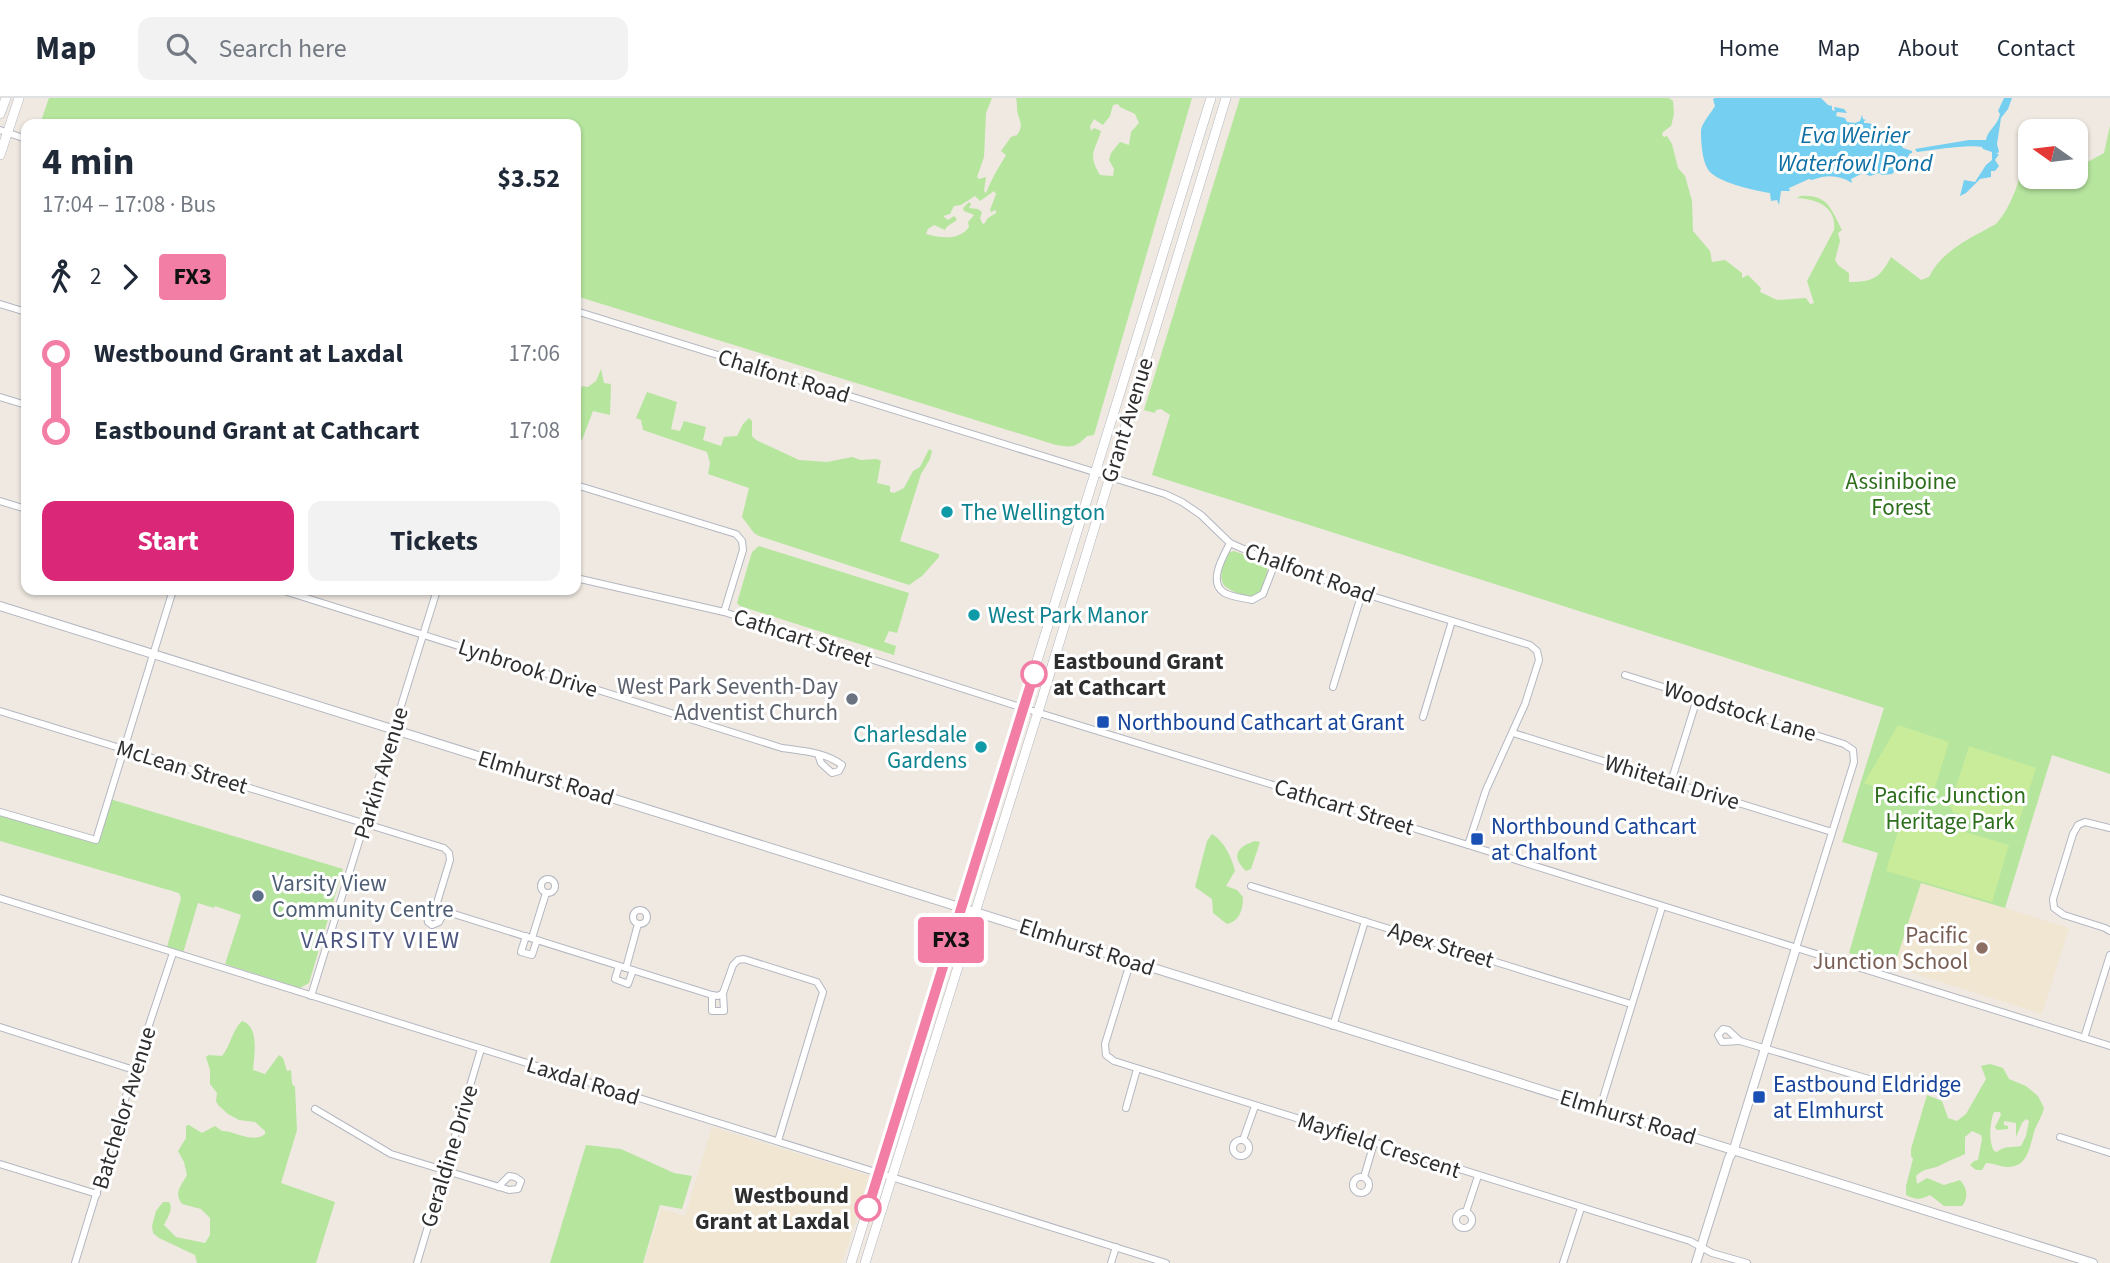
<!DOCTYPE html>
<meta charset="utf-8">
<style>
:root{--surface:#fff;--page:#f2f2f3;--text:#1f2937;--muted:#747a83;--line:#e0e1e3;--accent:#db2777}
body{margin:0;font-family:"Source Sans 3",sans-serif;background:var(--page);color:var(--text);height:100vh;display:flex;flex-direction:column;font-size:26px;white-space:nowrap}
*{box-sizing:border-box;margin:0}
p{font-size:23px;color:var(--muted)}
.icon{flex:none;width:38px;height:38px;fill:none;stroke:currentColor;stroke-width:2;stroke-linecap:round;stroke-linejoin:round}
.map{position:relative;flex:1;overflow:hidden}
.panel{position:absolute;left:21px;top:21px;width:560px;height:476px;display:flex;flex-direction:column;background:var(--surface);border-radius:14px;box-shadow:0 2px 5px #0004}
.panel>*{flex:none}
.badge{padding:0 14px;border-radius:5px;font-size:24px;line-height:46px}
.needle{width:46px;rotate:284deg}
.tools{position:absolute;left:2018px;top:21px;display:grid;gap:14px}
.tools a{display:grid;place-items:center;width:70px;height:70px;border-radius:14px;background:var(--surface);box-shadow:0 2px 5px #0004;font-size:35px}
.map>.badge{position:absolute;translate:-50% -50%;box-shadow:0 0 0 4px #fff}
.legs{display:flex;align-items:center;gap:10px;height:77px;padding:0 21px;font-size:23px}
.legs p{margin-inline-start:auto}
.headline{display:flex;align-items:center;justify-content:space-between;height:119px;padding:0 21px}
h1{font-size:38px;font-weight:700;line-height:52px}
.cta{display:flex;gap:14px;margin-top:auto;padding:14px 21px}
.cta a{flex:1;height:80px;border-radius:14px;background:var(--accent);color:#fff;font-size:28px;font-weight:700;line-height:80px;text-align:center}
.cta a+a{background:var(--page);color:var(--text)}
ul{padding:0 21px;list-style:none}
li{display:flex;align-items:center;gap:24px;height:77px;font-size:26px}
li i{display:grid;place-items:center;width:10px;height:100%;margin:0 9px;background:currentColor}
li i::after{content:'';width:18px;height:18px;margin:-9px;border:5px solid;border-radius:50%;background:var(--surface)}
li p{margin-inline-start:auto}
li:first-child i{background:linear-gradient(#0000 50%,currentColor 0)}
li:last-child i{background:linear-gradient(currentColor 50%,#0000 0)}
header{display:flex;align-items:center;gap:42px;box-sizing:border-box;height:98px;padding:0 35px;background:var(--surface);border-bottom:2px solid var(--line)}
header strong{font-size:33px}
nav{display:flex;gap:38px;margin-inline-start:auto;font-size:24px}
.search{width:490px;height:63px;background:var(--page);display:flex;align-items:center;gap:18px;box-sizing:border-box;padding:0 24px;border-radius:14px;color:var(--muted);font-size:26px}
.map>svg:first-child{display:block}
.education{fill:#f0e6d1}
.green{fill:#b6e59e;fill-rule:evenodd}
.pitch{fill:#c9ec9a}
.water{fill:#75cff0}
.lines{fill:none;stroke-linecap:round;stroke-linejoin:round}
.minor-casing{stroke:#b4b7c1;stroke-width:8}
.tertiary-casing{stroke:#b4b7c1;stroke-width:10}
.secondary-casing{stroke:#b4b7c1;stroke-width:10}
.minor{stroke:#fff;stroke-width:6}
.tertiary{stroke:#fff;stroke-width:8}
.secondary{stroke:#fff;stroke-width:9}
.line-1-casing{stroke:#fff;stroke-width:16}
.line-1{stroke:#f27ea6;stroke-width:10}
.culture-dot{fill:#0f9aa8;stroke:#fff;stroke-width:2.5}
.stop-1-dot{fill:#fff;stroke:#f27ea6;stroke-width:3.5}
.worship-dot{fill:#6b7280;stroke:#fff;stroke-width:2.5}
.transit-dot{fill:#1a4fb4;stroke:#fff;stroke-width:2.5}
.service-dot{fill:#5c6f8a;stroke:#fff;stroke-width:2.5}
.education-dot{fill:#8d6e63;stroke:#fff;stroke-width:2.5}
.labels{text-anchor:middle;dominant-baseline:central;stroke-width:6;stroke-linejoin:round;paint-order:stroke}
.street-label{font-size:23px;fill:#2e2e2e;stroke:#fff}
.park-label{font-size:23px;fill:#2c6e1b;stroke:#fff}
.culture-label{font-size:23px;fill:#0d838f;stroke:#fff;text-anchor:start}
.stop-label{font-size:23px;font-weight:bold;fill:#2e2e2e;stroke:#fff;text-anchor:start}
.worship-label{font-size:23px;fill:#5b616d;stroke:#fff;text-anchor:end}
.transit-label{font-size:23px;fill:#164399;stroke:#fff;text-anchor:start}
.service-label{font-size:23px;fill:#4e5e75;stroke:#fff;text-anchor:start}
.education-label{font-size:23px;fill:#785e54;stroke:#fff;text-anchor:end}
.water-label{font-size:24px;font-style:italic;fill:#0d6fa3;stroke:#fff}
.neighbourhood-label{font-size:24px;letter-spacing:2px;fill:#4d5680;stroke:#fff}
</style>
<header>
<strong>Map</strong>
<div class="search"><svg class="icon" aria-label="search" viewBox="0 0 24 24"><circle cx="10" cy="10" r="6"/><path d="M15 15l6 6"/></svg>Search here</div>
<nav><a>Home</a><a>Map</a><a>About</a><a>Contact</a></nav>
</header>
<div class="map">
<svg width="2110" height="1165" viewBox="0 0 2110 1165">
<rect width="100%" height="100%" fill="#efe9e1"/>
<g class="education">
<polygon points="1921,784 2069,830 2042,916 1894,869"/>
<polygon points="712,1029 870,1078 842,1165 644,1165 661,1111 685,1118"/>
</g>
<g class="green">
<path d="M49,0H992L986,15L984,59L977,79L979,81L986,79L984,93L986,95C991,82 998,70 1005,59L1006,57L1001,53L1011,39L1017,37C1025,26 1018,22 1017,11C1017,7 1017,4 1016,0H1192L1094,337L1087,338C1076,349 1073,350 1056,347L576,198V26H40ZM1118,6L1120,9L1135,16L1139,25L1131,34L1129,47L1120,44L1111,55L1109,62L1114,71L1113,78L1100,77C1087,55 1095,54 1101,33L1094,30L1091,33L1090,28L1094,21L1103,27L1110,18L1113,7ZM994,93L996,96L990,112L991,114L996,112V115L988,120L984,126L982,125L980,120L982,114L978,111L969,110L971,106L969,104L963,110L964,113L974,117L968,124L969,129C959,143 940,140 926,136L928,131L934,127L945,132C947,126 954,126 957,121L954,118L948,122L943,118L950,116L954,108L961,107L975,98L980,103Z"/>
<path d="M1240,0H1669L1673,3L1674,16L1671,28L1663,34L1662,37L1664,39L1667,38L1672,46L1678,70L1685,78L1692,103L1693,133L1710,153L1712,164L1725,162L1742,175V180L1748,177L1761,190L1760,194L1777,202L1806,200L1810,206L1814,205L1807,183L1834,132C1837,109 1817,101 1797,100L1800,98C1829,96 1831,112 1842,132L1838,135L1840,143L1835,162L1839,168L1849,175V184C1873,184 1880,180 1891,159L1921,182L1929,179C1942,152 1971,140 1996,126C2016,104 2021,72 2030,45V79H2076L2084,66L2104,55L2110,28V676L2052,657L2005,810L1921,785L1894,869L1849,855L1878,755L1842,744L1884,610L1152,377L1170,317L1161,311L1156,312L1155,315L1144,312Z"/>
<polygon points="601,271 604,285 611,286 610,317 593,313 582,342 576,340 576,305 582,288 588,289 596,283"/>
<polygon points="647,294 677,304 671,331 680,333 684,323 706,329 703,342 721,348 724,339 737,338 743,326 749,320 752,323 752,338 756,342 799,362 827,364 852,359 861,362 877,361 881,363 877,385 890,388 890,394 894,395 904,390 913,373 920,369 929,351 932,353 930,361 921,376 900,443 939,456 939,459 922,478 909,487 759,438 754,435 742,419 749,390 708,376 710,365 707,354 643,332 641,322 636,320"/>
<polygon points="759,448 909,495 897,535 889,533 884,544 896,548 894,557 740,508 737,505 752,454"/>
<path d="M1234,453L1262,463L1267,468L1268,479L1262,493L1252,500C1221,490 1215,488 1227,455Z"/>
<polygon points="110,701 343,771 309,885 300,890 225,866 241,817 215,808 214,810 198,805 183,855 167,849 181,800 179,795 0,743 0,717 98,744"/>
<path d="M1212,736C1224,743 1232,760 1235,773L1226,788L1237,792L1243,799C1243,811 1240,823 1227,826L1213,815L1212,801L1195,789L1207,743Z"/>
<path d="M1255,743L1260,744L1251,771L1246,773C1231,759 1236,749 1255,743Z"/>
<path d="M242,923C260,929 254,957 253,972L265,976L279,957L283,960L287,973L291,972L292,986L295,989L297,1032L281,1085L335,1104L316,1165H197L195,1157L159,1140L153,1135L152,1128L156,1113L163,1104H169C174,1111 167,1120 164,1127L176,1139L205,1145L210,1137V1120L201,1111L182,1106C173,1094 182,1087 187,1077L184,1064L178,1053L186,1040V1028L189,1027L202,1035L215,1028L222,1033C236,1033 253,1046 265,1036V1033L255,1024L239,1022L228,1016L218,1007L216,1003L217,995L210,986V972L206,959L209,957L222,958C231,947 232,932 242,923Z"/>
<path d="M1990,966L2003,970L2009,981L2026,988L2038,998L2044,1010C2042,1018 2038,1024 2035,1031C2030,1046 2029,1069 2008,1069C2000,1069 1994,1065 1986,1065L1982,1072H1976L1970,1067L1974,1063L1978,1062L1982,1041L1981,1037L1972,1033L1965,1039V1056C1957,1060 1950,1062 1943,1066C1933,1072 1924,1069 1916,1078L1917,1086L1927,1080L1944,1087L1960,1082C1967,1090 1969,1099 1962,1108H1944L1930,1097C1920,1102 1916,1102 1906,1097V1088L1913,1061L1911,1058V1051L1927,997L1942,1003L1948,1020L1957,1023L1966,1016L1986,981L1981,968ZM1994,1014H2000L2001,1017L1995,1029L1997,1032L2008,1031V1028L2004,1027V1023L2016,1025V1039L2022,1025L2026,1021L2029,1023L2026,1038L2021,1048C2012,1050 2005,1047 1997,1054L1994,1053C1988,1043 1990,1024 1994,1014Z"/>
<polygon points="586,1047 621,1051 674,1075 692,1078 682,1111 660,1107 643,1165 550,1165"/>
</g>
<g class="pitch">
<polygon points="1898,627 1949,644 1931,702 1925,704 1864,685"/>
<polygon points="1969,648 2036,670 2015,736 1953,714 1950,708"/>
<polygon points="1903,716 2009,747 1992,804 1886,773"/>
</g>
<g class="water">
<path d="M1715,0H1821L1828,7L1832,8V12L1835,13L1834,9L1844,11L1847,15L1837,14L1836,18L1845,20L1847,24L1855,25L1860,23L1862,17L1863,21L1866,22L1864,23V25C1876,24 1878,33 1884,38H1889L1894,44L1898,42L1903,50L1912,53V55L1909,56L1908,64L1904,70L1897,71L1892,76L1882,77L1879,75L1870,78L1863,75L1851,81L1852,85C1840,77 1826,76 1812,82L1809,81L1789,90L1790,93H1781L1779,107L1777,102L1771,103L1770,95C1753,92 1724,86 1711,75C1702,67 1701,44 1701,32C1702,25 1711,15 1715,8L1713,1Z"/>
<path d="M2004,0H2012L2008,11L2001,20L1997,46L1999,54L1996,56H1999L1995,62L1999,68L1995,73H1991V79L1980,81L1966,95L1960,98L1964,82L1975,84L1986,67L1992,62V54L1983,51L1982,49C1969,46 1932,52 1917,54L1915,51L1969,42H1986C1987,33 1998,27 2000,16L1998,13Z"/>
</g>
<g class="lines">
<g class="minor-casing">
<g id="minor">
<polyline points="0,32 26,41"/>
<polyline points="0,206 26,214"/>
<polyline points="576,213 1165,396 1182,404 1201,417 1230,445 1275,465 1362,495 1530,547 1537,553 1539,562 1525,606 1486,692 1468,747"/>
<polyline points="0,299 26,307"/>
<polyline points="576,387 736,436 742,443 743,452 724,514"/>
<polyline points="0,403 26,411"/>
<path d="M1230,445C1224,457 1208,483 1223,494C1230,499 1244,500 1252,502L1263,496L1275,465"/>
<polyline points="576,480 724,514 1023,610 1468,747 2110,948"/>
<path d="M281,492L782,650C802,653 825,654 842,667L839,673L832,675L821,665L818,656"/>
<polyline points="1625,577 1844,646 1853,652 1854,664 1796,850"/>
<polyline points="1333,589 1362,495"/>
<polyline points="0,613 444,750 449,755 450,762 436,808 438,811 712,897 718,898 723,895 733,867 738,862 744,861 817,884 823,894 778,1043"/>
<polyline points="1423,619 1452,523"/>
<polyline points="1513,635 1832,734"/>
<polyline points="1671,684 1697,601"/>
<polyline points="0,714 96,742 173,492"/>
<polyline points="2110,730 2085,724 2078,727 2073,736 2053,801 2054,810 2064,817 2105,830 2110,833"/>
<circle cx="548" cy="788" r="7"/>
<polyline points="1251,788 1631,906"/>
<polyline points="0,800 1166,1165"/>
<polyline points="436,808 427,818 428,824 432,827 439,824 445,813"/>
<circle cx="640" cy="819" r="7"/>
<polyline points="526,838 521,854 532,857 537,842"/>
<polyline points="532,840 546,795"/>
<polyline points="1131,862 1105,946 1106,957 1114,963 1690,1143 1712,1155 1747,1165"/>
<polyline points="619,868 615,881 628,886 633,872"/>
<polyline points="626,870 638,826"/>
<polyline points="712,897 712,913 724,913 723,895"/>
<polyline points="311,898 437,492"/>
<polyline points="1333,928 1365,823"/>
<polyline points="0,929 134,972"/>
<polygon points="1723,931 1728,932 1740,943 1722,944 1718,937"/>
<polyline points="2084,940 2110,857"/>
<polyline points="1740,943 1872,982"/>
<polyline points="1126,1010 1137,971"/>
<polyline points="1600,1010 1662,809"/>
<polyline points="315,1011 391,1056 509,1092 518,1091 521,1083 515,1079 509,1078 498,1089"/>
<polyline points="2060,1039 2110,1055"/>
<circle cx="1241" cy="1050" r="8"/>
<polyline points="1243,1042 1255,1008"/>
<polyline points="0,1066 97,1096"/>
<circle cx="1361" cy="1087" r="8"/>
<polyline points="1364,1079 1374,1045"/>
<circle cx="1464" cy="1122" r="8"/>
<polyline points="1466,1114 1478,1078"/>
<polyline points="75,1165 134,972 173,855"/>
<polyline points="417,1165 481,951"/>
<polyline points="1111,1165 1116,1149"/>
<polyline points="1563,1165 1581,1110"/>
</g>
</g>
<g class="tertiary-casing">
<g id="tertiary">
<polyline points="0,508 2093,1165"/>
<polyline points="1696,1165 1729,1060 1734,1051 1796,850"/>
</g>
</g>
<g class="secondary-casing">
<g id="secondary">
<polyline points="0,16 6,0"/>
<polyline points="0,57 19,0"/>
<polyline points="851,1165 1211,0"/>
<polyline points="865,1165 1038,614 1226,0"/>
</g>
</g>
<use href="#minor" class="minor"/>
<use href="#tertiary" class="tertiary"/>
<use href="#secondary" class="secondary"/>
</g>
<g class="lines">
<g class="line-1-casing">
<polyline id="line-1" points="868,1110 1034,576"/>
</g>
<use href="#line-1" class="line-1"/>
</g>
<g class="culture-dot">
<circle cx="947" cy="414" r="7"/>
<circle cx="974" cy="517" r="7"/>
<circle cx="981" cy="649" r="7"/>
</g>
<g class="stop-1-dot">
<circle cx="1034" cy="576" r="12"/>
<circle cx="868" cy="1110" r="12"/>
</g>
<circle class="worship-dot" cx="852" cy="601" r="7"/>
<g class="transit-dot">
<rect x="1096" y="617" width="14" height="14" rx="3.5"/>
<rect x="1470" y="734" width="14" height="14" rx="3.5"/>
<rect x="1752" y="992" width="14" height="14" rx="3.5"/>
</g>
<circle class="service-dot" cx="258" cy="798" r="7"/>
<circle class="education-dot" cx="1982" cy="850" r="7"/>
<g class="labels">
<g class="street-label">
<text transform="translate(784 278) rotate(17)">Chalfont Road</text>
<text transform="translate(1127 322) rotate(-73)">Grant Avenue</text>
<text transform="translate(1310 475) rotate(20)">Chalfont Road</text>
<text transform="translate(803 540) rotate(18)">Cathcart Street</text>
<text transform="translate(528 570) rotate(18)">Lynbrook Drive</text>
<text transform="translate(1740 613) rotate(17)">Woodstock Lane</text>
<text transform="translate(182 669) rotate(17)">McLean Street</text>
<text transform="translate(381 675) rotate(-73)">Parkin Avenue</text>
<text transform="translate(546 680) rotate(17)">Elmhurst Road</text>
<text transform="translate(1672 684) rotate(17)">Whitetail Drive</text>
<text transform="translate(1344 709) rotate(17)">Cathcart Street</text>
<text transform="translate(1441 847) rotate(17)">Apex Street</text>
<text transform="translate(1087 849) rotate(18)">Elmhurst Road</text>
<text transform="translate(583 983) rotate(17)">Laxdal Road</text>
<text transform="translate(124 1010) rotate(-73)">Batchelor Avenue</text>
<text transform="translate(1628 1019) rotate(17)">Elmhurst Road</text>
<text transform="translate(1379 1047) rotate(18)">Mayfield Crescent</text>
<text transform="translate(449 1058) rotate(-73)">Geraldine Drive</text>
</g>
<g class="park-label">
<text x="1901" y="383">Assiniboine<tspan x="1901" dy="26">Forest</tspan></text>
<text x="1950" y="697">Pacific Junction<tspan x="1950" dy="26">Heritage Park</tspan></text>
</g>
<g class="culture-label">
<text x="961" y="414">The Wellington</text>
<text x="988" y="517">West Park Manor</text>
<text x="967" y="636" text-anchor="end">Charlesdale<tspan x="967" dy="26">Gardens</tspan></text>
</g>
<g class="stop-label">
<text x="1053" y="563">Eastbound Grant<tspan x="1053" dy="26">at Cathcart</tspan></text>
<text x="849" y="1097" text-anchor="end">Westbound<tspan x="849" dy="26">Grant at Laxdal</tspan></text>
</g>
<g class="worship-label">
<text x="838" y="588">West Park Seventh-Day<tspan x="838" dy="26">Adventist Church</tspan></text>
</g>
<g class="transit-label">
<text x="1117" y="624">Northbound Cathcart at Grant</text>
<text x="1491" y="728">Northbound Cathcart<tspan x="1491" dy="26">at Chalfont</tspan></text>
<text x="1773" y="986">Eastbound Eldridge<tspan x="1773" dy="26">at Elmhurst</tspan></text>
</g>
<g class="service-label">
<text x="272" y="785">Varsity View<tspan x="272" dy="26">Community Centre</tspan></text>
</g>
<g class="education-label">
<text x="1968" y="837">Pacific<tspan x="1968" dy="26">Junction School</tspan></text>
</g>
<g class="water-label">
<text x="1855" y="37">Eva Weirier<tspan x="1855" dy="28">Waterfowl Pond</tspan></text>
</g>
<g class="neighbourhood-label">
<text x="381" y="842">VARSITY VIEW</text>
</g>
</g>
</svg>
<div class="tools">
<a><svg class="needle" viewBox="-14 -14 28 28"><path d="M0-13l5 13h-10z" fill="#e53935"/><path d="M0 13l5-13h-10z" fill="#747a83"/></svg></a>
</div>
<b class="badge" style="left:951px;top:842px;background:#f27ea6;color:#111">FX3</b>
<section class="panel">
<div class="headline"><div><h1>4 min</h1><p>17:04 – 17:08 · Bus</p></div><b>$3.52</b></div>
<div class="legs"><svg class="icon" aria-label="walk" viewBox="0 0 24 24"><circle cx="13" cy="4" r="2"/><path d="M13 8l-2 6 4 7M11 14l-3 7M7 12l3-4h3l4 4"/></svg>2<svg class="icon" aria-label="forward" viewBox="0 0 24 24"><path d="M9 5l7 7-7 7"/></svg><b class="badge" style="background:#f27ea6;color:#111">FX3</b></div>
<ul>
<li><i style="color:#f27ea6"></i><b>Westbound Grant at Laxdal</b><p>17:06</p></li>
<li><i style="color:#f27ea6"></i><b>Eastbound Grant at Cathcart</b><p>17:08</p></li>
</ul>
<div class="cta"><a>Start</a><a>Tickets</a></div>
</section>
</div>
